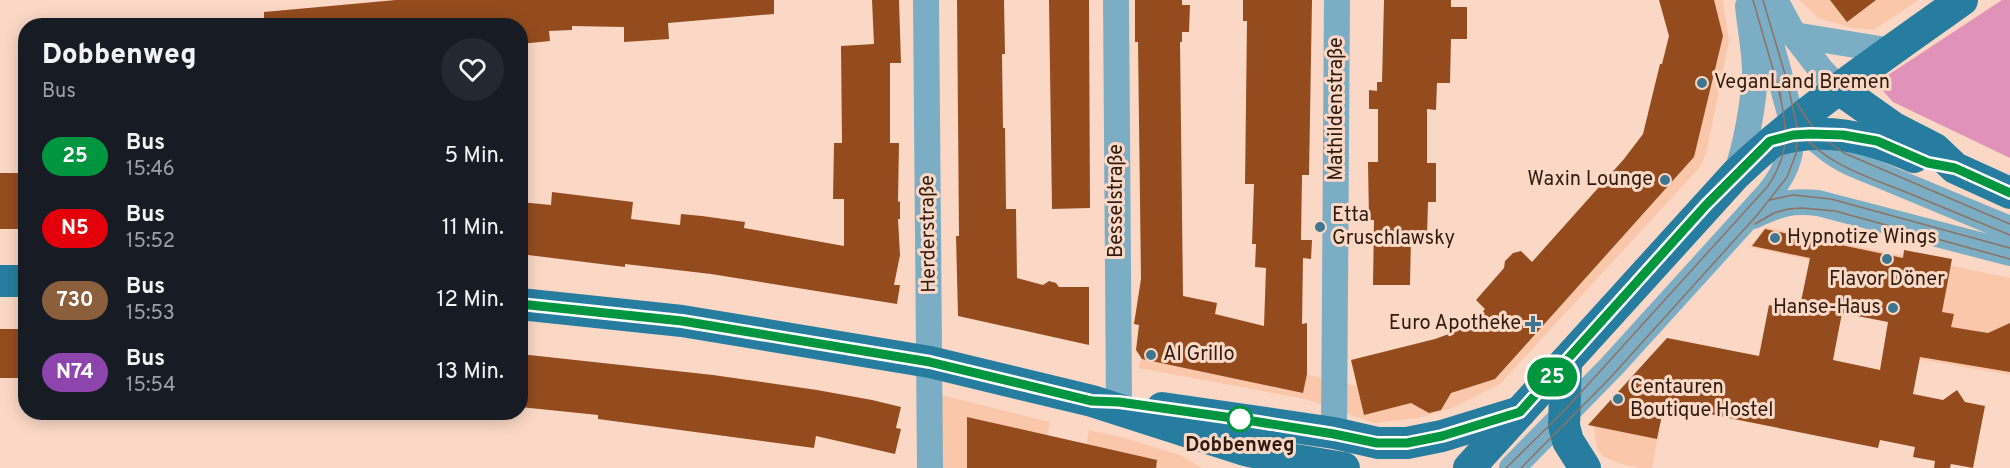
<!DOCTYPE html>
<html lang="de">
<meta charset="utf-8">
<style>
:root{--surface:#171b24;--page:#242831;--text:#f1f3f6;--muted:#9ea1a6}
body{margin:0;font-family:Overpass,sans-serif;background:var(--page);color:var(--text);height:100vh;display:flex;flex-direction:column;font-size:22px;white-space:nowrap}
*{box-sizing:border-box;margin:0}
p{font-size:20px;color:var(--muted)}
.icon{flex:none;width:33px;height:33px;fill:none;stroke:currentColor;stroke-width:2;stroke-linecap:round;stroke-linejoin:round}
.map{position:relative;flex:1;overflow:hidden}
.side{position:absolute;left:18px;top:18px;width:510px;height:402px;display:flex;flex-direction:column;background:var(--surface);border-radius:24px;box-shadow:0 3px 15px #0003}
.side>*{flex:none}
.badge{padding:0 12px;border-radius:20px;font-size:21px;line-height:39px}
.map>.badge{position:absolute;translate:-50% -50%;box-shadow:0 0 0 3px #fff}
.round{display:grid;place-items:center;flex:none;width:63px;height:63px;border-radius:32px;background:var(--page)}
.summary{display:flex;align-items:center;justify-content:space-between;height:102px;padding:0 24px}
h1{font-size:28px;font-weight:800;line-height:45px}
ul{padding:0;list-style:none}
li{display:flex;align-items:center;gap:18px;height:72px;padding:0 24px}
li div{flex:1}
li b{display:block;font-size:22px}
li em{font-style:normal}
li .badge{min-width:66px;font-weight:700;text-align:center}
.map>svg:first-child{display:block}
.built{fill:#fac7ab}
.green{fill:#e192b8}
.building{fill:#944c1e;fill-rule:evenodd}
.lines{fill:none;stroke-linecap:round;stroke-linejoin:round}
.minor{stroke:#7badc5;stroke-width:26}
.major{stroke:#267da0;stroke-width:32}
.tram{stroke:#8d7263;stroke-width:1.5}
.line-casing{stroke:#fff;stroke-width:14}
.line{stroke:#009640;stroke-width:9}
.poi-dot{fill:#3d768f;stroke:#fbd8c6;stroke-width:2}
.stop-dot{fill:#fff;stroke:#009640;stroke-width:3}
.labels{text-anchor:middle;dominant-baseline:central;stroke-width:6;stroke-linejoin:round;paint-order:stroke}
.poi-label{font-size:20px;fill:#2f1b0f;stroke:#fbd8c6;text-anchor:start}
.street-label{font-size:20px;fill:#2f1b0f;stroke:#fbd8c6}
.stop-label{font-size:20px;font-weight:bold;fill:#2f1b0f;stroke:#fbd8c6}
</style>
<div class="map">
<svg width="2010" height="468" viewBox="0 0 2010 468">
<rect width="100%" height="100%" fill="#fbd8c6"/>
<g class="built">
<polygon points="1700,0 1723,0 1729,41 1706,154 1700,167 1500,384 1452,408 1419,418 1374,423 1305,399 1139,368 1145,337 1379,391 1477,364 1668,157"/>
<polygon points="1799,0 1919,0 1873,30 1852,28 1818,18"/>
<polygon points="1766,227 2010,278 2010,375 1894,355 1907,281 1750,247"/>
<polygon points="1667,338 1676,341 1652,468 1639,468 1618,463 1604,457 1597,449 1593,420"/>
<polygon points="937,394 1050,422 1040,468 938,468"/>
<polygon points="1089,430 1121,437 1180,455 1202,468 1083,468"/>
</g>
<polygon class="green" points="2002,0 2010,0 2010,158 1893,102 1876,83"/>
<g class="building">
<polygon points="396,0 774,0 774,14 668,23 669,39 624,42 624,27 572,26 572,30 549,31 550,41 520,44 520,26 264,26 264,12"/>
<polygon points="872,0 899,0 901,63 890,63 890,143 899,143 898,202 900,201 900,219 898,219 900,255 894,285 900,285 897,304 711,274 625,264 625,267 520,254 520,202 551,205 552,192 633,202 631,219 680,225 681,214 702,216 745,222 744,228 844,246 844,199 833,199 834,143 842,143 841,46 874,44"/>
<polygon points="957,0 1004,0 1005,54 1002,54 1003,128 1005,128 1006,209 1016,209 1017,278 1043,285 1049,281 1056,283 1059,287 1089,287 1089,345 958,316 956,236 959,236"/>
<polygon points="1049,0 1089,0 1090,208 1052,209"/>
<polygon points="1135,0 1182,0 1182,5 1190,5 1189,32 1182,32 1182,42 1180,42 1183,296 1217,303 1215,314 1264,326 1266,268 1255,267 1256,244 1252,244 1254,184 1245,184 1247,21 1243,21 1243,0 1312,0 1309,175 1302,175 1301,240 1312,240 1311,259 1303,258 1302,324 1307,323 1307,374 1303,393 1142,359 1136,350 1139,325 1134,324 1141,279 1138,42 1135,42"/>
<polygon points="1384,0 1451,0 1451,7 1467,7 1467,39 1451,39 1450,83 1437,83 1436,110 1427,109 1427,163 1436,163 1436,202 1428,202 1427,237 1411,236 1410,285 1373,285 1374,220 1369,220 1368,162 1378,162 1378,109 1369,109 1369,90 1377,91 1377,82 1382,82"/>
<polygon points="1659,0 1714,0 1723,36 1694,157 1495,379 1451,393 1441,410 1429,413 1411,403 1364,415 1351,360 1435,339 1468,327 1485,309 1476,300 1504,268 1505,261 1513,253 1521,251 1532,262 1624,159 1643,134 1660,64 1662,64 1669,36"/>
<polygon points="1830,0 1876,0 1847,22"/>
<rect x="0" y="173" width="26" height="56"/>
<path d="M1765,229L1903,258L1904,250L1952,259L1942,312L1954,314L1951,327L1988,333L2010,323V372L1920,357L1913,394L1943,400L1957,390L1965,402L1985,406L1973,468L1951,464L1950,468H1934L1935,461L1913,457L1915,447L1880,440L1878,448L1664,405L1657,439L1588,425L1667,338L1759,356L1769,305L1799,311L1810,258L1752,246ZM1842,313L1888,322L1880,370L1833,360Z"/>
<rect x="0" y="329" width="26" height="49"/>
<polygon points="520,354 713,375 817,390 872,400 901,407 896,428 901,429 895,454 816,436 814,448 598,419 598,415 520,407"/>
<polygon points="967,417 1157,460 1156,468 967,468"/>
</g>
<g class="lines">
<g class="minor">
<polyline points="926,0 930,468"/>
<polyline points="1116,0 1119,402"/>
<polyline points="1775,0 1794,35 1822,71 1839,89"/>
<polyline points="1794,35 1892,51"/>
<path d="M1803,125C1817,142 1832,154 1851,163L2010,229"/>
<path d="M1736,174C1746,146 1754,102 1755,72C1755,50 1750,28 1748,6"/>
<path d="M1753,216C1780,204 1788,200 1818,203L2010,253"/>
<polyline points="1334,433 1337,0"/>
<path d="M1512,468L1612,366L1769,193C1790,167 1793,150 1791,117L1759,0"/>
</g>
<g class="major">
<polyline points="1839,89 1894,128 1935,149 1955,168 2010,193"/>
<path d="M1773,141C1824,125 1867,137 1914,157"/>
<polyline points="0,281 26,281"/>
<polyline points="520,304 682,321 930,362 1092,401 1245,450 1277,457 1344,468"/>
<polyline points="1566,362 1564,426 1568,441 1585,468"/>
<polyline points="1162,408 1334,433 1378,443 1407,443 1442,436 1520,412"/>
<path d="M1469,468L1736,174C1805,109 1885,55 1962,0"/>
</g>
<g class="tram">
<polyline points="1753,0 1781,97"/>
<polyline points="1796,102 1817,134 1844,153 2010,224"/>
<path d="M1796,126C1822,165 1872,178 1913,195C1945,208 1978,222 2010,235"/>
<polyline points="1770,200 1793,195 1831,199 2010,248"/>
<polyline points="1755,224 1774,213 1788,209 1802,208 1835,211 2010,259"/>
<path d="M1506,468L1564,411L1768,186C1791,151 1787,129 1779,91"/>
<polyline points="1521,468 1610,378 1758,214 1787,177 1796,154 1797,127 1787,81 1763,0"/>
</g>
</g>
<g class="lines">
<g class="line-casing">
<polyline id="line" points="520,304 682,321 930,362 1092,401 1119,402 1240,419 1334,434 1377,443 1407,443 1442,436 1520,412 1706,205 1770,141 1793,135 1810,134 1843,135 1877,141 1928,163 1955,168 2010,193"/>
</g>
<use href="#line" class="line"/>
</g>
<g class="poi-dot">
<circle cx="1702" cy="83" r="6"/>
<circle cx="1665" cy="180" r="6"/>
<circle cx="1320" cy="227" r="6"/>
<circle cx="1775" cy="238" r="6"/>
<circle cx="1887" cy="259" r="6"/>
<circle cx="1893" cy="308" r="6"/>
<path d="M1530 315h6v6h6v6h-6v6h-6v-6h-6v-6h6z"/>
<circle cx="1151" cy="355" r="6"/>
<circle cx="1618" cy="399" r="6"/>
</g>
<circle class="stop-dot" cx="1240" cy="419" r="12"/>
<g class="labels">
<g class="poi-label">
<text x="1714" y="83">VeganLand Bremen</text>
<text x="1653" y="180" text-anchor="end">Waxin Lounge</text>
<text x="1332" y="216">Etta<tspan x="1332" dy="23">Gruschlawsky</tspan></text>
<text x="1787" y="238">Hypnotize Wings</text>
<text x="1887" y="280" text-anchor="middle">Flavor Döner</text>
<text x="1881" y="308" text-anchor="end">Hanse-Haus</text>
<text x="1521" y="324" text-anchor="end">Euro Apotheke</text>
<text x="1163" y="355">Al Grillo</text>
<text x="1630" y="388">Centauren<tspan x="1630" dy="23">Boutique Hostel</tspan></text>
</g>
<g class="street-label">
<text transform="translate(1337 109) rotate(-90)">Mathildenstraße</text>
<text transform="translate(1117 201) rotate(-90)">Besselstraße</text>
<text transform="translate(929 234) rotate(-91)">Herderstraße</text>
</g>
<g class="stop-label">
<text x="1240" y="446">Dobbenweg</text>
</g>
</g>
</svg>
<b class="badge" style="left:1552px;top:377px;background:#009640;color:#fff">25</b>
<section class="side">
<div class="summary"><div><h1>Dobbenweg</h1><p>Bus</p></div><a class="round"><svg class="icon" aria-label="heart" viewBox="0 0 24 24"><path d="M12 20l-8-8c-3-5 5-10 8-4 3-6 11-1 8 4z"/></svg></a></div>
<ul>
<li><span class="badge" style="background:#009640;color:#fff">25</span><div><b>Bus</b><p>15:46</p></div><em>5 Min.</em></li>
<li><span class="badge" style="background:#e3000b;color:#fff">N5</span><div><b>Bus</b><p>15:52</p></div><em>11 Min.</em></li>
<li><span class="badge" style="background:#8b5e3c;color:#fff">730</span><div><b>Bus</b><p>15:53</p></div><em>12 Min.</em></li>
<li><span class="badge" style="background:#8e44ad;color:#fff">N74</span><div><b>Bus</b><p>15:54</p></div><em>13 Min.</em></li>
</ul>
</section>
</div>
